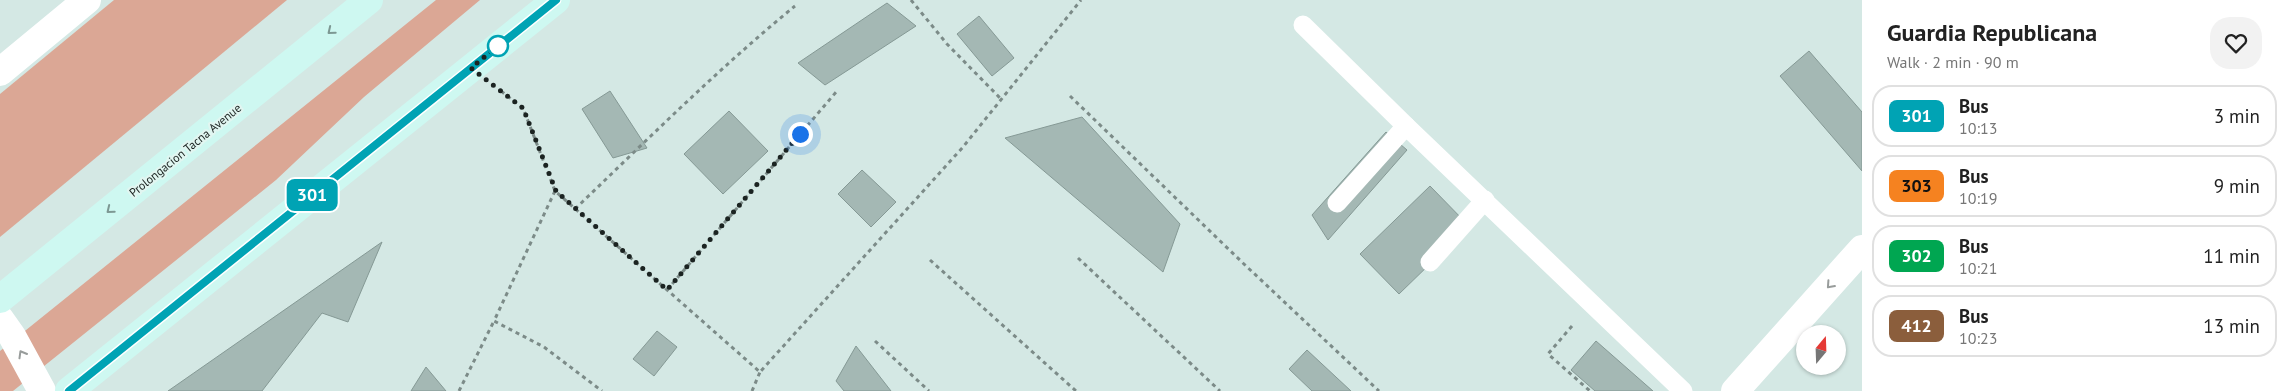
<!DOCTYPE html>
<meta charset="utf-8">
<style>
:root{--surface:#fff;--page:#f2f2f2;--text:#222;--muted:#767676;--line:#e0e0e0}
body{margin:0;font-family:"PT Sans",sans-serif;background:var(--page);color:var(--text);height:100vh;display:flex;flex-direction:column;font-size:19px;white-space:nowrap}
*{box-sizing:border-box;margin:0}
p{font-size:16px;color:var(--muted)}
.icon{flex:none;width:28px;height:28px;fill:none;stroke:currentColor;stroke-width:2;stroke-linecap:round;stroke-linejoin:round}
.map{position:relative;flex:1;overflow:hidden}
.details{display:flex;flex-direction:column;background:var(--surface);width:425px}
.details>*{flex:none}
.badge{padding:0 10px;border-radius:8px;font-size:18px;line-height:32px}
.needle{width:32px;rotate:19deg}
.fabs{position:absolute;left:1796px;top:325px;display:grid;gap:10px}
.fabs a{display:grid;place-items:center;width:50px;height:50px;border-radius:50%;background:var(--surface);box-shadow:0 1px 4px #0004;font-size:25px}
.you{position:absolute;width:25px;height:25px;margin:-12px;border:4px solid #fff;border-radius:50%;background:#1a73e8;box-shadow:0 0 0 8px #1a73e833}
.map>.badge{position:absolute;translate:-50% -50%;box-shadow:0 0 0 2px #fff}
.round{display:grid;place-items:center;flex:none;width:52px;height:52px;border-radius:20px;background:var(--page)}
.overview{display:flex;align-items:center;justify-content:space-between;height:85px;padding:0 25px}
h1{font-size:24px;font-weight:700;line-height:38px}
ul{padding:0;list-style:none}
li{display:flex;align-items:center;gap:15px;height:62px;margin:0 10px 8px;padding:0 15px;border:2px solid var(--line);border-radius:20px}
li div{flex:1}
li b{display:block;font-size:19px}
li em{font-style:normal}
li .badge{min-width:55px;font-weight:700;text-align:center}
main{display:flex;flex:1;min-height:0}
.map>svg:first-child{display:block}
.green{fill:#dba795}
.building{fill:#a4b8b4;stroke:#859995}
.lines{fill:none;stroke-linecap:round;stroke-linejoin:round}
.path{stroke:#7c8b88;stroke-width:3;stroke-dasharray:4 4;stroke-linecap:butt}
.service{stroke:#fff;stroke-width:19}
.minor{stroke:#fff;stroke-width:28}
.secondary{stroke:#cef8f1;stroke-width:28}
.oneway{stroke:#7d9893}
.oneway2{stroke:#989c9b}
.line-casing{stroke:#fff;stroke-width:11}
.line{stroke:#00a3b4;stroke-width:8}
.walk{stroke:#1b2321;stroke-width:5;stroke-dasharray:0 9}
.stop-dot{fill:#fff;stroke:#00a3b4;stroke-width:2.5}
.labels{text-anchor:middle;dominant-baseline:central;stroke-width:4.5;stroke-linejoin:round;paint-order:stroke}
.street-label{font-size:12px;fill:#1b2321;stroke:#e1f6f1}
</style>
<main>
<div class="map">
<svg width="1862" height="391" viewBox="0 0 1862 391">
<rect width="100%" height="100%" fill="#d4e8e4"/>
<g class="green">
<polygon points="114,0 287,0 0,237 0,94"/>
<polygon points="436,0 480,0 364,97 276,180 13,391 0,391 0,351"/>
</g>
<g class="building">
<polygon points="887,3 916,26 825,85 798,63"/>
<polygon points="979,16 1014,58 992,76 957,34"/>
<polygon points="1809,51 1862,112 1862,171 1780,76"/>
<polygon points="610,91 647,148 613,158 582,109"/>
<polygon points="729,111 768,151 723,194 684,154"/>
<polygon points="1082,117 1180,224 1163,272 1005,138"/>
<polygon points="1386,132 1407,150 1328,240 1312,215"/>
<polygon points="862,170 896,202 871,227 838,194"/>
<polygon points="1430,186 1469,226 1399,294 1360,254"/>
<polygon points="382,242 348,322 322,313 262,391 168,391"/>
<polygon points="657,331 677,347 654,376 633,359"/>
<polygon points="1596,341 1653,391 1595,391 1571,370"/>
<polygon points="856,346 891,391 844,391 836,381"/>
<polygon points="1307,350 1351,391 1312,391 1289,369"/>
<polygon points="426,367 446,391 411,391"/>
</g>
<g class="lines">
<g class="path">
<polyline points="911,0 947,44 1001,99"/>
<polyline points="501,91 523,108 555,191 760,372 963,147 1081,0"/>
<polyline points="1070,96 1245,265 1379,391"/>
<polyline points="555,191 494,321 544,347 602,391"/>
<path d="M575,209C647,140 718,69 795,6"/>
<polyline points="1078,258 1220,391"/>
<polyline points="930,260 1076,391"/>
<polyline points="667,290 837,91"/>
<polyline points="1572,326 1548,354 1590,391"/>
<polyline points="875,341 929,391"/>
<polyline points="459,391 494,321"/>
<polyline points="752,391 760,372"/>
</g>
<g class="service">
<polyline points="1303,25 1406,126"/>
<polyline points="1337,203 1406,126 1683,391"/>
<polyline points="1430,262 1485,200"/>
</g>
<g class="minor">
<polyline points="0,72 87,0"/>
<polyline points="0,319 12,336 42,391"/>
<polyline points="1735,391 1862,249"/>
</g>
<g class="secondary">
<polyline points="0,299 369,0"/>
<polyline points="69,391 556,0"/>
</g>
</g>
<defs><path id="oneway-chevron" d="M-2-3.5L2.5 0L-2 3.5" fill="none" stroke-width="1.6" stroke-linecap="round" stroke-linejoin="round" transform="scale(1.25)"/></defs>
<g class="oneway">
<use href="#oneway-chevron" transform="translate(331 31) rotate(141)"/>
<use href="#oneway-chevron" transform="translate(110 210) rotate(141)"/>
</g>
<g class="oneway2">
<use href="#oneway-chevron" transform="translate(1830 285) rotate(132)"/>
<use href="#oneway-chevron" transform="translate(22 354) rotate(-120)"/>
</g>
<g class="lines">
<g class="line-casing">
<polyline id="line" points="69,391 556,0"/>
</g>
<use href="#line" class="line"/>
<polyline class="walk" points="498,46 471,68 523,108 556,191 667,290 800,134"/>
</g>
<circle class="stop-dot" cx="498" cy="46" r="10"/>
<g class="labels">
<g class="street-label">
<text transform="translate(185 150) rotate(-39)">Prolongacion Tacna Avenue</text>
</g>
</g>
</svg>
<div class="fabs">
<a><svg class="needle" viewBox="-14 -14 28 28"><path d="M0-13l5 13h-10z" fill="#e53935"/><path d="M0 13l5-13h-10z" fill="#767676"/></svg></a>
</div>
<div class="you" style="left:800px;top:134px"></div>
<b class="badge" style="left:312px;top:195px;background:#00a3b4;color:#fff">301</b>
</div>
<section class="details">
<div class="overview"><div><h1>Guardia Republicana</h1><p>Walk · 2 min · 90 m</p></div><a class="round"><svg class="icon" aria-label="heart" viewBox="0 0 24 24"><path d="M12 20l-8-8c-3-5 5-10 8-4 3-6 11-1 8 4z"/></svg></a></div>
<ul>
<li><span class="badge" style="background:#00a3b4;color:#fff">301</span><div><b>Bus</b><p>10:13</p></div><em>3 min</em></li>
<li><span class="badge" style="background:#f58220;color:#111">303</span><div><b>Bus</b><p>10:19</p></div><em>9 min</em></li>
<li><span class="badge" style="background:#00a651;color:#fff">302</span><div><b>Bus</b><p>10:21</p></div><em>11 min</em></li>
<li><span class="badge" style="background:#8b5e3c;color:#fff">412</span><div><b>Bus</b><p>10:23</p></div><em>13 min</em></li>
</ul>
</section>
</main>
